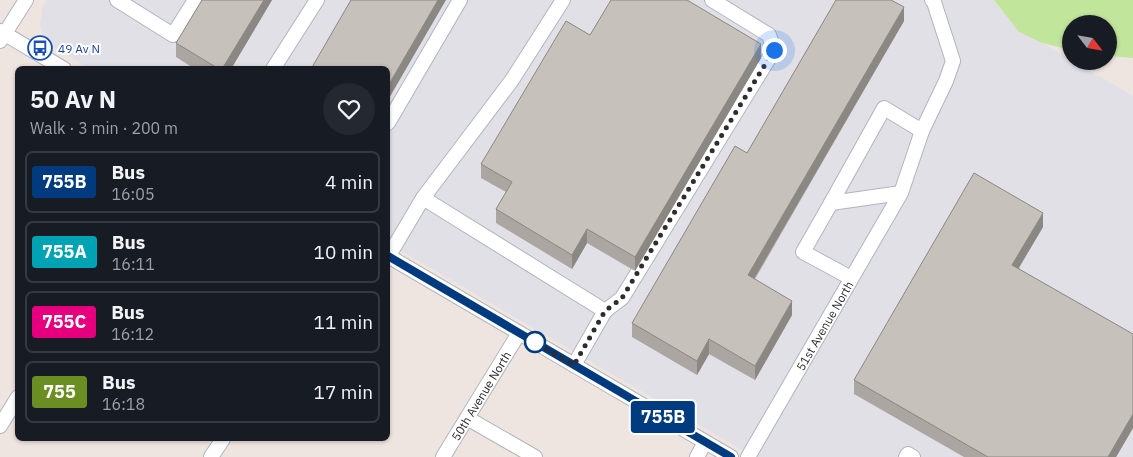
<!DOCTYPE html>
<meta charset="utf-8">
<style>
:root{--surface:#171b24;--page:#242831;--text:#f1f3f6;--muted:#9ea1a6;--line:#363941}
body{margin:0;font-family:"IBM Plex Sans",sans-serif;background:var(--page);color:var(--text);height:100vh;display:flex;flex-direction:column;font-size:19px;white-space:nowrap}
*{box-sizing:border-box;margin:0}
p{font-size:16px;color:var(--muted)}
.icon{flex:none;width:28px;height:28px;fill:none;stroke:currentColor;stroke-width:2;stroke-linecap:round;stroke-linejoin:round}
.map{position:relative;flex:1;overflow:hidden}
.drawer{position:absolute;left:15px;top:66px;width:375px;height:375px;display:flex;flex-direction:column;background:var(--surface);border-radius:8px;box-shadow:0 1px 4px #0004}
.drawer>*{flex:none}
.badge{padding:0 10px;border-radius:4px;font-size:18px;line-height:32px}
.needle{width:32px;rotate:121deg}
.controls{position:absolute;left:1062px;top:15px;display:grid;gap:10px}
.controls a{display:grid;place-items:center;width:55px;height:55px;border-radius:50%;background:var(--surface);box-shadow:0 1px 4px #0004;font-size:25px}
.you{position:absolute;width:25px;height:25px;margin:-12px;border:4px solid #fff;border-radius:50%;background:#1a73e8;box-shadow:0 0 0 8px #1a73e833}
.map>.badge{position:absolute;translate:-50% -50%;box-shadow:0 0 0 2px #fff}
.round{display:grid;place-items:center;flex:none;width:52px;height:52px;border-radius:26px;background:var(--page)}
.summary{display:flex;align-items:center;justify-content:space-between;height:85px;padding:0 15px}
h1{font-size:24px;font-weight:700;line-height:38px}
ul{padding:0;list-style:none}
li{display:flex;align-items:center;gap:15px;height:62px;margin:0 10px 8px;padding:0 5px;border:2px solid var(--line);border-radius:8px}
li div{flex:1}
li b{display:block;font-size:19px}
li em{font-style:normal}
li .badge{min-width:55px;font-weight:700;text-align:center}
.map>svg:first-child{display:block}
.industrial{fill:#e1e0e7}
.green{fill:#c2e59c}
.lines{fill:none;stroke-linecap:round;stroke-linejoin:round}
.minor-casing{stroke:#b0b5bd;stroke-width:16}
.minor{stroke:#fff;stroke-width:14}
.wall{fill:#aba6a1}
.shaded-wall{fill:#8b8783}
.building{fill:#c7c1bb;stroke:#8b8783}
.line-casing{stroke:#fff;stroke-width:11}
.line{stroke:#003b80;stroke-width:8}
.walk{stroke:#2d2d2d;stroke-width:5;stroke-dasharray:0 9}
.stop-dot{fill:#fff;stroke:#003b80;stroke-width:2.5}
.labels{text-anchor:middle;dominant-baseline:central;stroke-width:4;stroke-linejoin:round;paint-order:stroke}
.transit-label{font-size:12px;fill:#164399;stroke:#fff;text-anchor:start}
.street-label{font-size:12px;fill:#2d2d2d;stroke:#fff}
</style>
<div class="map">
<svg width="1133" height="457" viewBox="0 0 1133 457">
<rect width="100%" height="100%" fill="#eee5e0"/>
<polygon class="industrial" points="47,0 994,0 1019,32 1042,43 1133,96 1133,457 754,457 388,243 388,69 90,69 52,46 44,39 40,25 43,6"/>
<polygon class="green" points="994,0 1133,0 1133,58 1109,56 1109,24 1071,24 1071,50 1042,43 1019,32"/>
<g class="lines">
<g class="minor-casing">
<g id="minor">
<polyline points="117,0 173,35 195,0"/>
<polyline points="0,31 64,69"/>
<polyline points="0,41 26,0"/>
<polyline points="273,69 317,0"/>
<polyline points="388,123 460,0"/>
<polyline points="922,131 946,81 953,61 934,2 932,0"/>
<polyline points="423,198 512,80 563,0"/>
<polyline points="831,203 803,252 851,278"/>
<polyline points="388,256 731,457"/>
<polyline points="388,257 423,198 605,311 574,365"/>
<polyline points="605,311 622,298 774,50 769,35 712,0"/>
<polyline points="467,418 535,457"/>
<polyline points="0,426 18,397"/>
<polyline points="211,457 223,439"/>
<path id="s1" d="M443,457L519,333"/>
<polyline points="697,457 705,442"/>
<path id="s2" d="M748,457L901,193L922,131L884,108L831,203L901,193"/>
<polyline points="906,457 908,454 913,457"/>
</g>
</g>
<use href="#minor" class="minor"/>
</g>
<g class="wall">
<polygon points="202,0 272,0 231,69 195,69 176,57 176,43"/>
<polygon points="904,21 755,279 792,315 755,380 709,354 697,375 632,337 632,323 747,153"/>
<polygon points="590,35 761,58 635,271 587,243 572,269 496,223 496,209 506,192 481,178 481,164"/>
<polygon points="1043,227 1019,268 1133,428 1116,457 964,457 854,394 854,380"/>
</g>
<g class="shaded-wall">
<polygon points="264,0 272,0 231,69 222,69"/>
<polygon points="438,0 446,0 388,100 388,86"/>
<polygon points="904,7 904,21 748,289 748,275"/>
<polygon points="761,44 761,58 635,271 635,257"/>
<polygon points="1043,213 1043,227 1012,279 1012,265"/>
<polygon points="587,229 587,243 572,269 572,255"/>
<polygon points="792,301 792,315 755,380 755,366"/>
<polygon points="709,339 709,354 697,375 697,361"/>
<polygon points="1133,414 1133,428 1116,457 1108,457"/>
</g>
<g class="building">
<polygon points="202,0 264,0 222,69 219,69 176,43"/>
<polygon points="351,0 438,0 388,86 388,69 311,69"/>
<polygon points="611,0 687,0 761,44 635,257 587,229 572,255 496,209 512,182 481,164 566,21 590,35"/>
<polygon points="836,0 891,0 904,7 748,275 792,301 755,366 709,339 697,361 632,323 735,146 747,153"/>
<polygon points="974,173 1043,213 1012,265 1133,334 1133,414 1108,457 988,457 854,380"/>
</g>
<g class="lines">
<g class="line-casing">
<polyline id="line" points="388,256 731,457"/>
</g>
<use href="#line" class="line"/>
<polyline class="walk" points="535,342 533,341 574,365 605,311 622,298 774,50"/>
</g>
<defs>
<g id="bus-ring" transform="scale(1.25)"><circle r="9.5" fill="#fff" stroke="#1a4fb4" stroke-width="1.5"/><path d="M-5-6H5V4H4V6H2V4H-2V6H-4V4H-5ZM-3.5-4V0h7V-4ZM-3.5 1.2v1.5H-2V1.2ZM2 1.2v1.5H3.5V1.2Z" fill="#1a4fb4"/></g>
</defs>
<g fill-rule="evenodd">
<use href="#bus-ring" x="40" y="48"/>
</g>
<circle class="stop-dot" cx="535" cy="342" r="10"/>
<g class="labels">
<g class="transit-label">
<text x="58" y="48">49 Av N</text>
</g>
<g class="street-label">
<text stroke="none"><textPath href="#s2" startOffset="152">51st Avenue North</textPath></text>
<text stroke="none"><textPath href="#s1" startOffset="72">50th Avenue North</textPath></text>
</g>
</g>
</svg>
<div class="controls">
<a><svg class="needle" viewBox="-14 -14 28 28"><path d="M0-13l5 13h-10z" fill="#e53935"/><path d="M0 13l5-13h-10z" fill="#9ea1a6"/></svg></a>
</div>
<div class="you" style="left:774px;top:50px"></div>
<b class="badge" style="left:663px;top:417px;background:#003b80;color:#fff">755B</b>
<section class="drawer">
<div class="summary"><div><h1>50 Av N</h1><p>Walk · 3 min · 200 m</p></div><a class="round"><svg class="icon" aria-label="heart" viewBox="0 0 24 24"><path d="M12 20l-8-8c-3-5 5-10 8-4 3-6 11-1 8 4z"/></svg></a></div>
<ul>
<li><span class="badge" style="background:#003b80;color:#fff">755B</span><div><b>Bus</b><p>16:05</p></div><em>4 min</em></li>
<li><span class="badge" style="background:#00a3b4;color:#fff">755A</span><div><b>Bus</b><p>16:11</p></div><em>10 min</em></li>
<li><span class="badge" style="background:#e6007e;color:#fff">755C</span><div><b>Bus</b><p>16:12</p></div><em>11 min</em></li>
<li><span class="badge" style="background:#6b8e23;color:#fff">755</span><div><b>Bus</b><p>16:18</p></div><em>17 min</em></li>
</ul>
</section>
</div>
